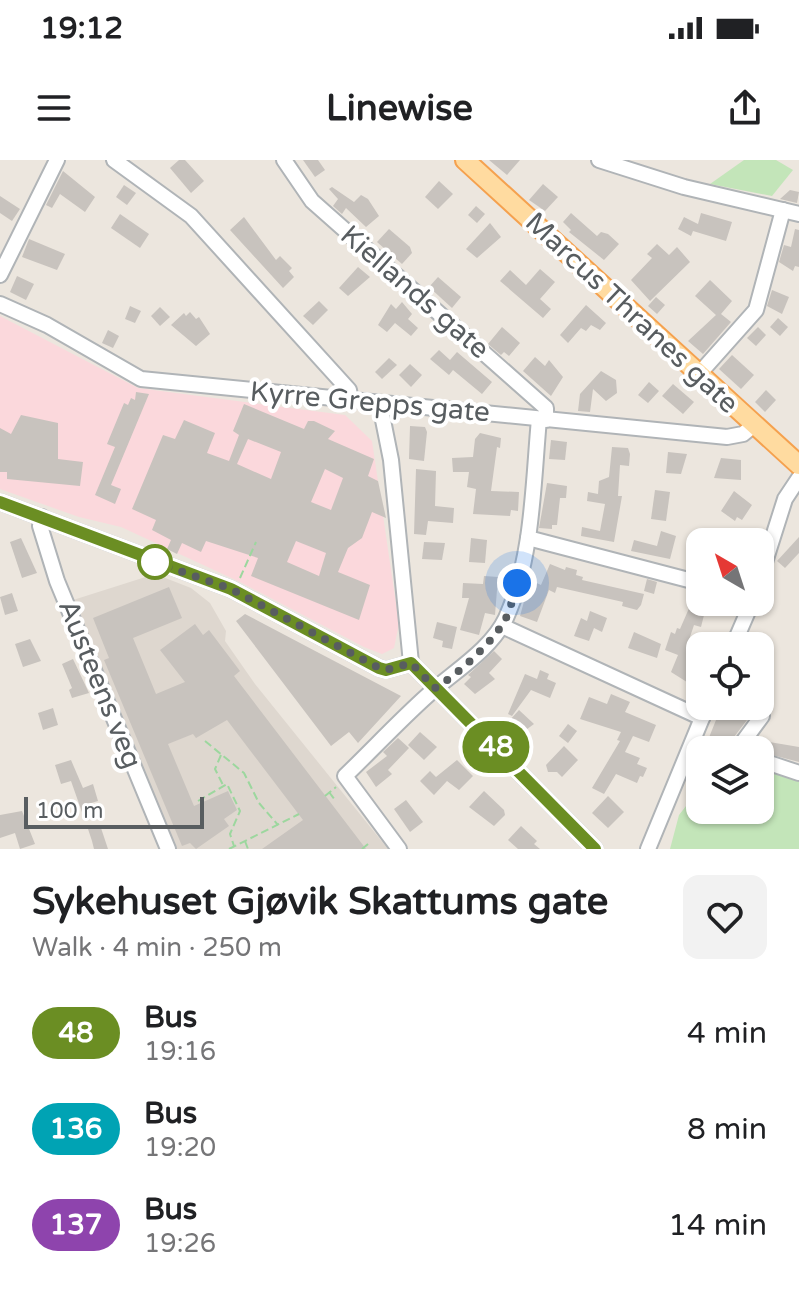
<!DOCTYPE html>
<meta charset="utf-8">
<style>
:root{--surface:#fff;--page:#f2f2f2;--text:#202124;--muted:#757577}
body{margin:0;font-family:"Varela Round",sans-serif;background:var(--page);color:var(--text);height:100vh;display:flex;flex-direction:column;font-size:30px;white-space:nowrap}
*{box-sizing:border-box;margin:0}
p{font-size:26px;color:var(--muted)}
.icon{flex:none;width:44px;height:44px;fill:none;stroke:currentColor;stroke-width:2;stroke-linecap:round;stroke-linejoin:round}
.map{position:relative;height:689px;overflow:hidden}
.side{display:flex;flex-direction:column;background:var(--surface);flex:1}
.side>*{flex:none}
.badge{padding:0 16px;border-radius:26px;font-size:28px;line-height:52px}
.needle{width:52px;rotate:321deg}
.controls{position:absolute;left:686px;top:368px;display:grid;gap:16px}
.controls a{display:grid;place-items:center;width:88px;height:88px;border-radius:16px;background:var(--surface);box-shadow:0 2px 6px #0004;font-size:40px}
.scale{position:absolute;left:24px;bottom:20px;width:180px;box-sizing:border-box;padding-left:8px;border:4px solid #585d60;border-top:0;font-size:22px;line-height:28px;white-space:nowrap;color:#585d60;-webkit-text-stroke:6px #fff;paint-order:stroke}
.you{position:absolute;width:40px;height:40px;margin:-20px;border:6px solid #fff;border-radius:50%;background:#1a73e8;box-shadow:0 0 0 12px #1a73e833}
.map>.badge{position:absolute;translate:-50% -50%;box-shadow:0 0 0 4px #fff}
.round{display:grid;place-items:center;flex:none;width:84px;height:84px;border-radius:16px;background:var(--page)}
.overview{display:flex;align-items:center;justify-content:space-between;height:136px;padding:0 32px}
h1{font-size:38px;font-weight:700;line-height:60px}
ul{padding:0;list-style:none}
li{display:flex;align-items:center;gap:24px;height:96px;padding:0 32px}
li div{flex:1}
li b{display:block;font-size:30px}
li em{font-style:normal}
li .badge{min-width:88px;font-weight:700;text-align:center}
.status{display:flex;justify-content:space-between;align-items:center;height:56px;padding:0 40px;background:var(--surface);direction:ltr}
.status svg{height:22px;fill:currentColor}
header{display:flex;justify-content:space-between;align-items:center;height:104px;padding:0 32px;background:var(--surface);font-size:36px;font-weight:700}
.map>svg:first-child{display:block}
.education{fill:#ded7cf}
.medical{fill:#fbd8dc}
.green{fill:#c3e5b9}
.building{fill:#c8c3be;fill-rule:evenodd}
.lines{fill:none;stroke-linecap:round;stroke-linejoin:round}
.minor-casing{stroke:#b0b4b7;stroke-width:18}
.major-casing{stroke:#f5a14e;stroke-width:22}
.path{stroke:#9cd79e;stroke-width:2;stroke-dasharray:8 4;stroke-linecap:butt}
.minor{stroke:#fff;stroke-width:14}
.major{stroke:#ffdba0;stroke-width:18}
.line-casing{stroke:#fff;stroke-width:18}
.line{stroke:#6b8e23;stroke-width:12}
.walk{stroke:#585d60;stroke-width:8;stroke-dasharray:0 14.4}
.stop-dot{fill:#fff;stroke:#6b8e23;stroke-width:4}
.labels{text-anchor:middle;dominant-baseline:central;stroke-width:8;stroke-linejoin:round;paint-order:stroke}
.street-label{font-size:28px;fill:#585d60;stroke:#fff}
</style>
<div class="status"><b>19:12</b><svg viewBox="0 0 49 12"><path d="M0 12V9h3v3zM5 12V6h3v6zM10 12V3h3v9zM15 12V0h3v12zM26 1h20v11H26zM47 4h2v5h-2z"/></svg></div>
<header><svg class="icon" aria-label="menu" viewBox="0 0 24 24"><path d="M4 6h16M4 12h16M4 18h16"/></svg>Linewise<svg class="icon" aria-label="share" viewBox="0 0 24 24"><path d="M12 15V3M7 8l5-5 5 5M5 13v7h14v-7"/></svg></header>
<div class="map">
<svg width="799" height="689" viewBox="0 0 799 689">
<rect width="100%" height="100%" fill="#ece6de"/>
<polygon class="education" points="155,414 191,428 210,443 226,471 225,481 255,524 388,689 173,689 70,441"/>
<polygon class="medical" points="0,156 138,228 345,255 372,281 399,464 394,488 382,494 364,487 240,422 121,367 79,357 0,329"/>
<g class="green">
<polygon points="744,0 776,0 793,10 772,36 710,24"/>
<polygon points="760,605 799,618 799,689 670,689 679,655 700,628 700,650 760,650"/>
</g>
<g class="building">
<polygon points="179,0 185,0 204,21 191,33 170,8"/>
<polygon points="303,0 318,0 325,10 315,17"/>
<polygon points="489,0 520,0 507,15"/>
<polygon points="63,11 95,37 85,52 60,34 52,48 46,45"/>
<polygon points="439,21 453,34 438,49 425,37"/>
<polygon points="543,24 558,37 545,51 529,40"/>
<polygon points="124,25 136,33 127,45 116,37"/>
<polygon points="332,27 354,42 361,35 368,39 379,56 366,67 346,48 342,54 333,46 338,39 329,29"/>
<polygon points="790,30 799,32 797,43 780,39"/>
<polygon points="0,36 20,49 12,61 0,53"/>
<polygon points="476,46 485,54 477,63 468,55"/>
<polygon points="571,53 597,76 601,72 608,74 619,84 604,100 569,72 571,70 563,62"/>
<polygon points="701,53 732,62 726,81 693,71 691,76 678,69 684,57 698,64"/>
<polygon points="120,54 149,74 140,88 111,68"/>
<polygon points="244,57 276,100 280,96 292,108 289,111 294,117 283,128 230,70"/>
<polygon points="490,63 501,77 477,98 466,89"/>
<polygon points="389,69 410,87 412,93 402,104 377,82"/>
<polygon points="795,69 799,70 799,107 795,106 793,111 779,102 784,85 791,87"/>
<polygon points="29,79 65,94 57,110 22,97"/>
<polygon points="657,84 669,95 677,87 690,102 650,141 631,120 652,98 647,94"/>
<polygon points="358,107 370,117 348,136 339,128"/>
<polygon points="540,109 555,122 540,139 551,149 543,158 500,121 510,110 526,125"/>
<polygon points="17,116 34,124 26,140 10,132"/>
<polygon points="438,117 461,137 452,148 429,127"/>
<polygon points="710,120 732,141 721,154 731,162 703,194 688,181 716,155 695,136"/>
<polygon points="772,130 789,137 782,154 767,146"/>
<polygon points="656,137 665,145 657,154 648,146"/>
<polygon points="319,141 328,150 313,165 303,156"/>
<polygon points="402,142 412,154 408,159 418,168 411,176 395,163 387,172 378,165 391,144 396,149"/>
<polygon points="586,145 606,163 600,170 591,165 586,171 581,168 568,183 560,175"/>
<polygon points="130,146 141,151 135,163 125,159"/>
<polygon points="160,147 170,157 160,166 151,156"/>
<polygon points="190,152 196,159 199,157 210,174 196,186 171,165 184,153 186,156"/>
<polygon points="778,158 788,167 780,176 770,167"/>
<polygon points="502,167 520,183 509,196 504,192 501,195 488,184"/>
<polygon points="758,167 766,175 756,186 747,178"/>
<polygon points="108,170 119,176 113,188 102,183"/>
<polygon points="439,190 450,200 457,192 492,222 482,234 453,210 449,215 430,199"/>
<polygon points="732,195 754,215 741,229 719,209"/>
<polygon points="535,197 545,206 549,200 563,217 551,236 523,211"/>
<polygon points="389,198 397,205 382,219 375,212"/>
<polygon points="410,204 422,215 411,227 399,215"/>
<polygon points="601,211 616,220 617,233 606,241 593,229 590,252 578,251 580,234"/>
<polygon points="649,222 659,231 648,243 638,235"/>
<polygon points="673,224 694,242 683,254 662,236"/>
<polygon points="766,230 776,240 765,252 755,242"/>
<polygon points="136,232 149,234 111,325 121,329 115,344 95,335 115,287 107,284 124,243 128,245 131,238 135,240"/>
<path d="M244,244L304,269L308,261H314L335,271L328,279L374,299L368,316L378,321L386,358L372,352L362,378L348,388L338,412L370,425L359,460L251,416L258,398L206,381L201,392L182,383L177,394L167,389L171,380L152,370L156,360L132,349L163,275L175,279L184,260L215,273L207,293L229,301L239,275L233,271ZM248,279L281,292L271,319L237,304ZM325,309L343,318L331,350L311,342ZM296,381L326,393L319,416L287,402Z"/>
<polygon points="21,255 58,263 58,299 83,302 80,326 7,319 7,312 0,312 0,268 11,274"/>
<polygon points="410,266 425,267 427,272 424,301 409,299"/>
<polygon points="480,273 501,278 500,288 497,287 491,331 519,332 518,351 511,350 510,356 473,354 476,329 467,327 469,312 453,312 452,298 473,297 475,279"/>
<polygon points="551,280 567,282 565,300 549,299"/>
<polygon points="612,287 628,288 630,294 629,306 620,305 618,336 622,336 614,382 581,376 582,367 600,371 605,344 587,341 588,332 598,334 599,321 609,317"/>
<polygon points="668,292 687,294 681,314 666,313"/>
<polygon points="721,298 741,300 741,320 714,318"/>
<polygon points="416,309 436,311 435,346 454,348 453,363 428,361 426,375 414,374"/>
<polygon points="547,323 567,326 566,338 560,338 557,365 552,365 552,369 539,368"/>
<polygon points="655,330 670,332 666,361 651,359"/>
<polygon points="734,331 752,345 742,360 737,357 735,361 721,351"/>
<polygon points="661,371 676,376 670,399 631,391 634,380 657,386"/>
<polygon points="799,377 799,393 785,408 777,401"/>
<polygon points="21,378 37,413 22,418 10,382"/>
<polygon points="471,378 487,380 485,403 469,402"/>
<polygon points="424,382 445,383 442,400 422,399"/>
<polygon points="550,404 565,410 566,407 577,410 576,415 583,417 582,420 644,434 641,445 637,450 622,446 623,442 557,427 555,433 549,430 537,462 520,456 530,420 541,425"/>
<polygon points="484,416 498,417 495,455 485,453 479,475 460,470 469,438 462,438 463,423 483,424"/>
<polygon points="647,419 657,422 654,434 644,431"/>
<polygon points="169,427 182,458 133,478 156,534 185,522 160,490 195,464 203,475 209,470 240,511 234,516 366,689 262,689 303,660 227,560 196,578 193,574 168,584 194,646 228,631 237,650 224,659 229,666 196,689 190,683 182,686 104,500 109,498 93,458"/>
<polygon points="12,433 18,451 5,455 0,437"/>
<polygon points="690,446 705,451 701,467 694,465 687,486 692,488 687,499 700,504 700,514 694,512 690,524 671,512 678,495 665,490 671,472 675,474 677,468 680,469"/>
<polygon points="590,451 607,458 602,472 594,468 589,481 574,476 581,458 587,461"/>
<polygon points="245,454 319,493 401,536 358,583 349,572 331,586 236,461"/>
<polygon points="437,462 457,467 452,489 442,487 443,481 433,478"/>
<polygon points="634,472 661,484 657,498 628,488"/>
<polygon points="30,479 41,501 23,507 15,484"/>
<polygon points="494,491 502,499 489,513 495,519 475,534 464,524 471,517 468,515"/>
<polygon points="73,499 89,533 72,538 69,530 72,528 62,504"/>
<polygon points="540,510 549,514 547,519 556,523 550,538 531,530 512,556 508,554 525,514 537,519"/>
<polygon points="611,534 630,542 625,552 656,565 649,582 633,576 625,592 640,598 637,604 647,608 643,617 640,616 637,623 616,614 604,634 592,628 620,581 617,580 621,572 580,559 589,537 607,544"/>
<polygon points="728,546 743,546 748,551 743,557 747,560 724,590 704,590 718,555"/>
<polygon points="53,548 58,565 43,570 38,553"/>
<polygon points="519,550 534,564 519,575 507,563"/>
<polygon points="568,564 577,571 568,583 559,576"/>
<polygon points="420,572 437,587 424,600 408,585"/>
<polygon points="398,578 409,588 388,610 392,614 376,627 366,612 387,596 383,592"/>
<polygon points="757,580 799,587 799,602 754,590"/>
<polygon points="564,586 578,600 562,617 557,612 548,612 546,605"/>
<polygon points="71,600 83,628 93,624 98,641 88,644 91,652 83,655 71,621 61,624 55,605"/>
<polygon points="457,600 473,616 459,630 447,621 434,635 420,621 430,611 436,617"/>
<polygon points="484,631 504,650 505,655 494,666 469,647"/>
<polygon points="608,636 624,652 608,668 592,653"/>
<polygon points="406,640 423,662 410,672 394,649"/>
<polygon points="22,651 35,684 20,689 15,673 0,678 0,655"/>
<polygon points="100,665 108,689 94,689 92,681 88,669"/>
<polygon points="521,666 537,681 534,684 540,689 518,689 508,680"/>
</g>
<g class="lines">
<g class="minor-casing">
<g id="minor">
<polyline points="114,0 191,56 349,230 351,242"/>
<polyline points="284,0 312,41 546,248 546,260"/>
<polyline points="599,0 684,27 799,54"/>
<polyline points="0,115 57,0"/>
<polyline points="0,144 47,165 141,219 727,277 743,274 754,265"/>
<polyline points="699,214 756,150 783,50"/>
<polyline points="380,245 391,300 411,503"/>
<polyline points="0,342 231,429 379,508 386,510 411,503"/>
<polyline points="42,357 40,366 57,421 168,689"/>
<polyline points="528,378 700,423"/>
<polyline points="760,418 785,339 799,318"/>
<polyline points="502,466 702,558"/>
<polyline points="733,486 752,442"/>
<polyline points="411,503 595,689"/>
<polyline points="737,590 762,556"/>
<polyline points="760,600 799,613"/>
<path d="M399,689L345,616C373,589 399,561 428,535C453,512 491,490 506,458C533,398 533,324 539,259"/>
<polyline points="648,689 707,546"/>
</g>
</g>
<g class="major-casing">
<polyline id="major" points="465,0 799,305"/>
</g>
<g class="path">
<polyline points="240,418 256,382"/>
<polyline points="205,581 244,613 259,643 278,665"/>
<polyline points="221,595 215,609 223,625"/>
<polyline points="329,632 335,640"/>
<polyline points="325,636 336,627"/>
<polyline points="198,641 227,624 240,651 230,674 234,686"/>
<polyline points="245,681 248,689"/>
<polyline points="229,689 299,654"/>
<polyline points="362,689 368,684"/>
</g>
<use href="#minor" class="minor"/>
<use href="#major" class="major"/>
</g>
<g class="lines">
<g class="line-casing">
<polyline id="line" points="0,342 231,429 379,508 386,510 411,503 595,689"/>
</g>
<use href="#line" class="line"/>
<path class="walk" d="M155,402L231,429L379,508L386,510L411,503L435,528C455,517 494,481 505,460C511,449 513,435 517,423"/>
</g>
<circle class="stop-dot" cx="155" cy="402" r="16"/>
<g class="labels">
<g class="street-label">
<text transform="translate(415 132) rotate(41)">Kiellands gate</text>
<text transform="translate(632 153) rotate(43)">Marcus Thranes gate</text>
<text transform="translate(370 242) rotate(5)">Kyrre Grepps gate</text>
<text transform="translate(100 524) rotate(68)">Austeens veg</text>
</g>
</g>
</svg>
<div class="controls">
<a><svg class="needle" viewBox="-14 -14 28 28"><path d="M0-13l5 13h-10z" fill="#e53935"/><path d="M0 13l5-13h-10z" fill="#757577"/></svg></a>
<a><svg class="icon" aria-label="locate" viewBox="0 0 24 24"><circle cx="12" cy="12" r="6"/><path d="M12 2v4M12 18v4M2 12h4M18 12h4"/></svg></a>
<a><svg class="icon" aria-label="layers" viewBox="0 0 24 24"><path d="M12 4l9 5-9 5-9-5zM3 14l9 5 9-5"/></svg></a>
</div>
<div class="scale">100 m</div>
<div class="you" style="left:517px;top:423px"></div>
<b class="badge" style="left:496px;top:587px;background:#6b8e23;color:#fff">48</b>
</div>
<section class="side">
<div class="overview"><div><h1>Sykehuset Gjøvik Skattums gate</h1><p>Walk · 4 min · 250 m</p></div><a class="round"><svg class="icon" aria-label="heart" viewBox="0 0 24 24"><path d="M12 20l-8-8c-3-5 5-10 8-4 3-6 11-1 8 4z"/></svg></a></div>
<ul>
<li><span class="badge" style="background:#6b8e23;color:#fff">48</span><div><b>Bus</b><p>19:16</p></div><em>4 min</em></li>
<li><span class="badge" style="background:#00a3b4;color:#fff">136</span><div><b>Bus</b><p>19:20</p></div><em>8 min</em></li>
<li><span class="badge" style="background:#8e44ad;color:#fff">137</span><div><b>Bus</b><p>19:26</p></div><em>14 min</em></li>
</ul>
</section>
